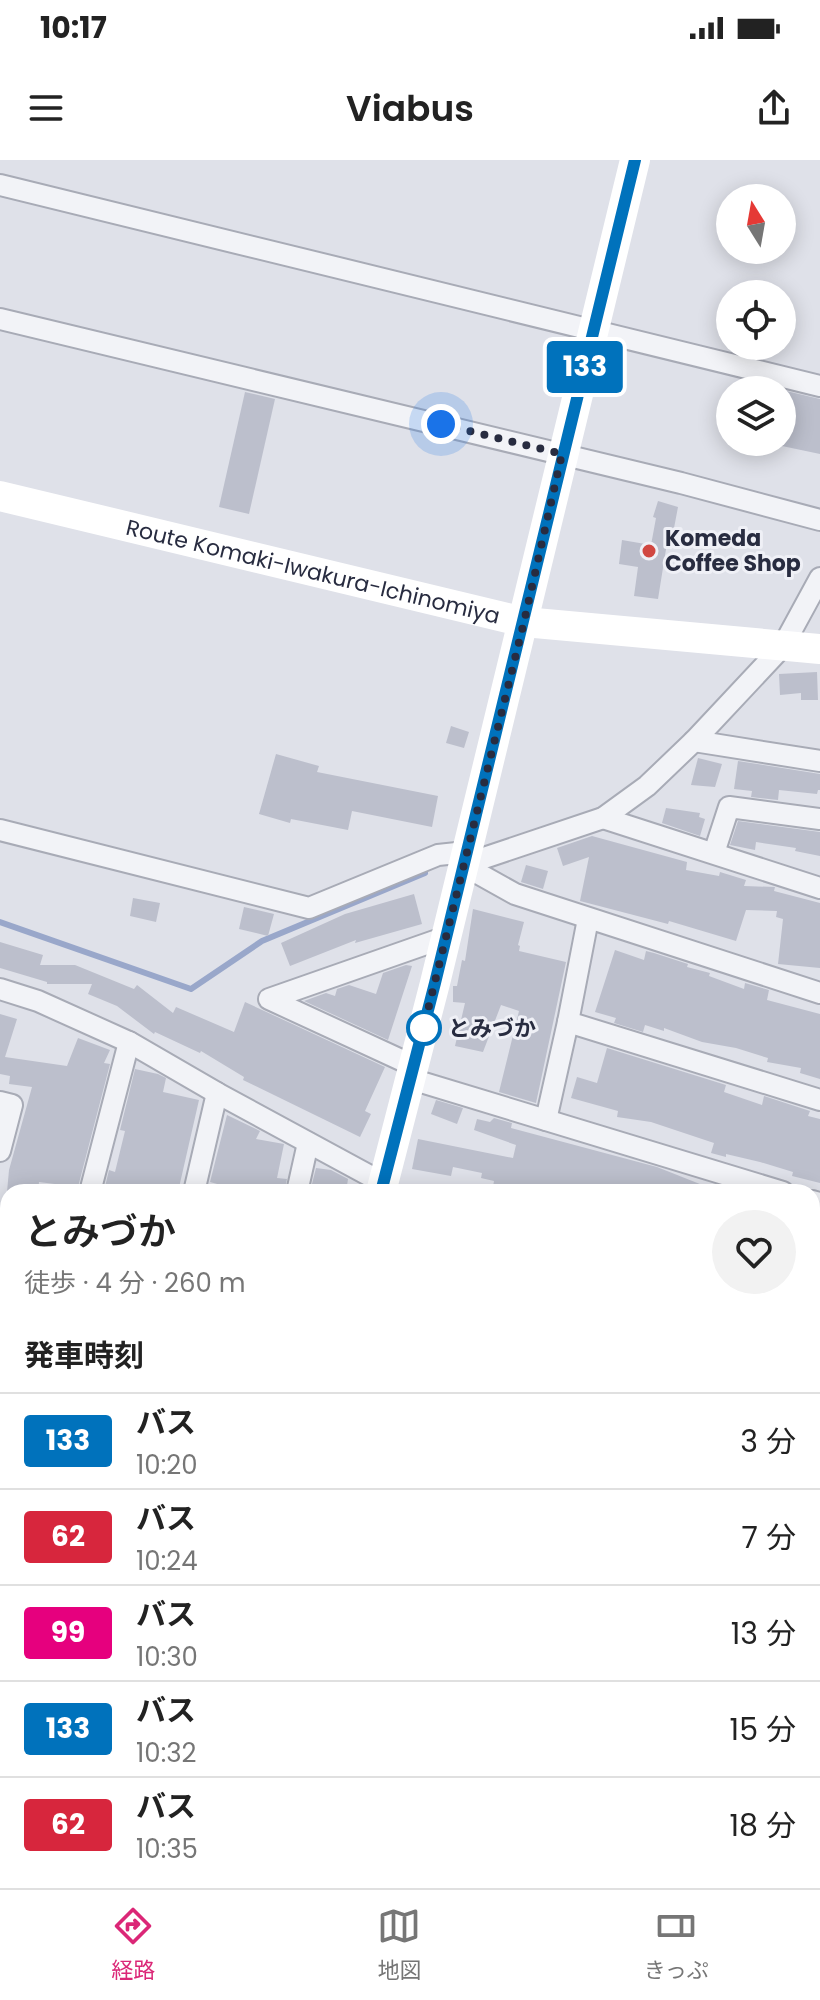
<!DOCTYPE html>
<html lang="ja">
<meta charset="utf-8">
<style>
:root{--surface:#fff;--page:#f2f2f2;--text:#222;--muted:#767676;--line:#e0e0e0;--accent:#db2777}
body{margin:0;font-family:Poppins,"Noto Sans JP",sans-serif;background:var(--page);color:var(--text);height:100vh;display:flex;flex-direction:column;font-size:30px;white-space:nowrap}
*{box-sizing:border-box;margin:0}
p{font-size:26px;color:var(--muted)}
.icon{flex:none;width:44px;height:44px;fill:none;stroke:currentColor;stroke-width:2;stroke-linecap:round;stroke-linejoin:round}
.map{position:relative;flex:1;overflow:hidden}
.sheet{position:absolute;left:0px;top:1024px;width:820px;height:704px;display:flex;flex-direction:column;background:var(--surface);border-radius:24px 24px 0 0;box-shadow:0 4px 20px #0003}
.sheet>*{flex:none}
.badge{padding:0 16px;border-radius:6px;font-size:28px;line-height:52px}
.needle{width:52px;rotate:349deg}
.buttons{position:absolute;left:716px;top:24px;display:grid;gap:16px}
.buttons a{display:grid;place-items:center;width:80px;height:80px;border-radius:50%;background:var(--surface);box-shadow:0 4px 20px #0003;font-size:40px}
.you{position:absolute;width:40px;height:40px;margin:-20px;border:6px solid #fff;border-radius:50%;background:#1a73e8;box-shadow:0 0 0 12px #1a73e833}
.map>.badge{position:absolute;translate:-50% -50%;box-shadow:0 0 0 4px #fff}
h2{padding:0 24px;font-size:30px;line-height:72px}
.round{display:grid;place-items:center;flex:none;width:84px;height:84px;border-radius:42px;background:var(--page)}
.summary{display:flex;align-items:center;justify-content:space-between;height:136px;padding:0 24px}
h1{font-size:38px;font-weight:600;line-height:60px}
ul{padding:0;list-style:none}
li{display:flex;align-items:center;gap:24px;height:96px;padding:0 24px;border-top:2px solid var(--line)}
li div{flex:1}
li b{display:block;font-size:30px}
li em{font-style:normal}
li .badge{min-width:88px;font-weight:700;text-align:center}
.status{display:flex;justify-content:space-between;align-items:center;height:56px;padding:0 40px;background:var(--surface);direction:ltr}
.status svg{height:22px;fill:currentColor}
header{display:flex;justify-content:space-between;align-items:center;height:104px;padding:0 24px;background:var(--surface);font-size:36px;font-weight:600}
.dock{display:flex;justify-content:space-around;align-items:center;height:112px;border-top:2px solid var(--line);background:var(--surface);font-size:22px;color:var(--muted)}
.dock a{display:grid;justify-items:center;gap:4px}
.dock .on{color:var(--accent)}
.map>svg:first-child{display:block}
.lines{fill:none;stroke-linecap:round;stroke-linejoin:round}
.stream{stroke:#99a7ca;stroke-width:6}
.building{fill:#bcbfcc}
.minor-casing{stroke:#a8abb6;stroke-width:24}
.minor{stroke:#f2f3f7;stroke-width:20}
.secondary{stroke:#fff;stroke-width:30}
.line-casing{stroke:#fff;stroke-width:18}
.line{stroke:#0072bc;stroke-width:12}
.walk{stroke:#282c40;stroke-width:8;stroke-dasharray:0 14.4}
.poi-dot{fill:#d14741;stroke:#eff0f6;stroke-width:3}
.stop-dot{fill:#fff;stroke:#0072bc;stroke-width:4}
.labels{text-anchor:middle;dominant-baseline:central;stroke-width:6;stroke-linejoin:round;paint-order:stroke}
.poi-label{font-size:22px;font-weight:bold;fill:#282c40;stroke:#eff0f6;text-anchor:start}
.street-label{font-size:22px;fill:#282c40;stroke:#eff0f6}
.stop-label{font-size:22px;font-weight:bold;fill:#282c40;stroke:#eff0f6;text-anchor:start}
</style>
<div class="status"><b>10:17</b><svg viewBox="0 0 49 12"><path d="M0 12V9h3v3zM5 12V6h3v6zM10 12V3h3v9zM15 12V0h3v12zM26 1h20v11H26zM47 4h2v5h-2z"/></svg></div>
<header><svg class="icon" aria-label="menu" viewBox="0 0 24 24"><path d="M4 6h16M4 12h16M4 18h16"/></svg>Viabus<svg class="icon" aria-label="share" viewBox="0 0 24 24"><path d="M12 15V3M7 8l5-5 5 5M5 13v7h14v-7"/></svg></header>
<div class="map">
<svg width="820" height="1728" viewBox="0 0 820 1728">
<rect width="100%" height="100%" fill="#dfe1e9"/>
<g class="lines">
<polyline class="stream" points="0,762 191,829 262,781 425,713"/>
</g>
<g class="building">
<polygon points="782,230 820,239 820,294 782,286"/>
<polygon points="245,232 275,239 249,354 219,347"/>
<polygon points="658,341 678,347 671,384 667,383 658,439 634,436 638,407 619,404 622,380 651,385 656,358 653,357"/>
<polygon points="817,512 818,540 801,540 801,533 780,535 779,514"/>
<polygon points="451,566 469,572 464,588 446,583"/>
<polygon points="276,594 319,606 317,612 438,636 432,667 352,651 348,670 291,659 290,663 259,654"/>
<polygon points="698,598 722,604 715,627 691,625"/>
<polygon points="738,601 820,614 820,630 818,630 817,634 779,630 778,640 751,637 752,631 734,629"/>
<polygon points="666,648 700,653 699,657 705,659 700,676 662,663"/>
<polygon points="738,661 820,672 820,696 795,691 796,688 756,682 755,690 730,685"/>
<polygon points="592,676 687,702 686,710 719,716 720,712 746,720 744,726 775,727 774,731 820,743 820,808 778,804 783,759 776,757 777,751 746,750 736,781 669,761 668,764 580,741 589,697 563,706 557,688"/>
<polygon points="526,705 548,711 543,729 521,722"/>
<polygon points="414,734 422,764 355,783 356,780 290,806 281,783 345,754"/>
<polygon points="133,738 160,743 156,762 130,756"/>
<polygon points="244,747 274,754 268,776 239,769"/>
<polygon points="473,749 524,762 518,785 520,786 519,791 566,802 536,943 499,932 519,851 501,845 483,892 455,886 465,843 453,842 453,826 457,826 462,800 465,801"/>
<polygon points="0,782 43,795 40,805 75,805 134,829 137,825 173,853 176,847 234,872 245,842 385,907 365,951 371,954 360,977 243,920 244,917 201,891 200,893 155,872 154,874 117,846 88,834 92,824 47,824 47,822 0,808"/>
<polygon points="615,790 644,800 646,791 654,793 688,804 687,807 710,813 709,816 744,829 745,823 769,830 767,840 820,854 820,919 800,913 801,908 767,902 768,898 736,888 702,882 664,868 664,871 645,865 643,872 614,863 616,858 595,852"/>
<polygon points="406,805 412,806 388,880 304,841 326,833 335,836 337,829 349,825 376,834 383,813"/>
<polygon points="0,854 17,859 5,897 67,906 78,878 110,890 104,903 110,904 78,1027 39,1022 38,1032 7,1032 9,1010 32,927 9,924 10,916 0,914"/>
<polygon points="607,888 726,925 724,932 762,945 764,936 810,951 808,956 820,959 820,1023 792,1016 793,1012 760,1002 726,994 726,997 711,993 714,983 651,962 617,957 618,951 571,938 577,917 597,923"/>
<polygon points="135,909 158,914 166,918 163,932 199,940 178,1032 104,1031 109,1010 115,1012 125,971 120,970"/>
<polygon points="436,940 463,948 457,964 431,954"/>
<polygon points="227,955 260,971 256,979 284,984 277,1018 287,1019 284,1032 246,1032 210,1022"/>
<polygon points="494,958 512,963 511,968 657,1007 720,1032 626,1032 611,1028 610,1032 492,1032 494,1021 481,1018 482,1013 453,1007 451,1016 412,1009 418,979 513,998 516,985 474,970 477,959 490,962"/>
<polygon points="316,1008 331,1010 348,1019 346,1032 310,1032"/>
</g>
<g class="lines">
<g class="minor-casing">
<g id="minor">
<polyline points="0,25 820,226"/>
<polyline points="0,159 681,323 820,360"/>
<polyline points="694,581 820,601"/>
<polyline points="603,658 820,728"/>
<polyline points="0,670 309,748 438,695 466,692"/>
<polyline points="714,693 729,647 820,659"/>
<polyline points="463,705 603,658 647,626 694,581 783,486 820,418"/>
<polyline points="463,705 515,734 820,833"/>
<polyline points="588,759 568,862 820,940"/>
<polyline points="0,829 38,841 129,882 217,933 383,1023"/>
<polyline points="414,906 269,839 446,777"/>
<polyline points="411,919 783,1032"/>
<polyline points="0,942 12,945 0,991"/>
<polyline points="546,960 568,862"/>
<polyline points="90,1032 129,882"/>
<polyline points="194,1032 217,933"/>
<polyline points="297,1032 308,983"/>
<polyline points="812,1041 820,1043"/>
<polyline points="812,1095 820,1097"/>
<polyline points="812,1285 820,1288"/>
<polyline points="0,1319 8,1321"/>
<polyline points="812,1392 820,1395"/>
<polyline points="0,1436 8,1438"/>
<polyline points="0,1536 8,1538"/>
<polyline points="0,1632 8,1634"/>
<polyline points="352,1720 382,1728"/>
<polyline points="0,1727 3,1728"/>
<polyline points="103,1728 105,1720"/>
<polyline points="540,1728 542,1720"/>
<polyline points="706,1728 708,1720"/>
</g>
</g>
<use href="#minor" class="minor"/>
<g class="secondary">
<path id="s1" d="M0,336L524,462L820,489"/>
<polyline points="381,1032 435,823 635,0"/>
<polyline points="214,1728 216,1720"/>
</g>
</g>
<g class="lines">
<g class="line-casing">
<polyline id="line" points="381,1032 435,823 635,0"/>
</g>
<use href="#line" class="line"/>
<polyline class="walk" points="424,868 421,878 524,462 562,294 441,264"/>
</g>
<circle class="poi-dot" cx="649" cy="391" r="8"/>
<circle class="stop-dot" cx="424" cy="868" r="16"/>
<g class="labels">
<g class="poi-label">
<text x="665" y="378">Komeda<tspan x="665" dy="25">Coffee Shop</tspan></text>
</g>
<g class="street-label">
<text stroke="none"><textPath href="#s1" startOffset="322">Route Komaki-Iwakura-Ichinomiya</textPath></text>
</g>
<g class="stop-label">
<text x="448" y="868">とみづか</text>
</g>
</g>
</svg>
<div class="buttons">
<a><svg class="needle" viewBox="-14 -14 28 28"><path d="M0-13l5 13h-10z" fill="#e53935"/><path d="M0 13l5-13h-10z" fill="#767676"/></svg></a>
<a><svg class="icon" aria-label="locate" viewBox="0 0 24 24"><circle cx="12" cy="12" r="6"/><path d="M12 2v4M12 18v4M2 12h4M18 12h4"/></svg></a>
<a><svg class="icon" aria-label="layers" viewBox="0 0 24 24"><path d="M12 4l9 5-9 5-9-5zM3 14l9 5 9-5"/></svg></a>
</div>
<div class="you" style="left:441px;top:264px"></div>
<b class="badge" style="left:585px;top:207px;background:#0072bc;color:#fff">133</b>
<section class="sheet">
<div class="summary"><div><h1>とみづか</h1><p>徒歩 · 4 分 · 260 m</p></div><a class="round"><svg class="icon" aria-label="heart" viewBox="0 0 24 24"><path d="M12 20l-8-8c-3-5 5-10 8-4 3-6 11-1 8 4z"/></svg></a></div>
<h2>発車時刻</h2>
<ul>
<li><span class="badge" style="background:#0072bc;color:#fff">133</span><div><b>バス</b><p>10:20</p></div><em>3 分</em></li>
<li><span class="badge" style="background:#d7263d;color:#fff">62</span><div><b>バス</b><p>10:24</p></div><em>7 分</em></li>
<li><span class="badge" style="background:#e6007e;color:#fff">99</span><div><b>バス</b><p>10:30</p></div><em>13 分</em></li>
<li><span class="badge" style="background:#0072bc;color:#fff">133</span><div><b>バス</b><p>10:32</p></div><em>15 分</em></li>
<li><span class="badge" style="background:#d7263d;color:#fff">62</span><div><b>バス</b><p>10:35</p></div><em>18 分</em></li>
</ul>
</section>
</div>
<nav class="dock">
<a class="on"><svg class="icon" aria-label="directions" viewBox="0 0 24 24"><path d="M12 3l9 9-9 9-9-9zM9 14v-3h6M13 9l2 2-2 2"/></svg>経路</a>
<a><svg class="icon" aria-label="map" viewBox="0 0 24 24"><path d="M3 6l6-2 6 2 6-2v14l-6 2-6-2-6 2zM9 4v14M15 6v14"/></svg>地図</a>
<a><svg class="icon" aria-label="tickets" viewBox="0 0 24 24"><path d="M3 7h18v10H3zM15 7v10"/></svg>きっぷ</a>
</nav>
